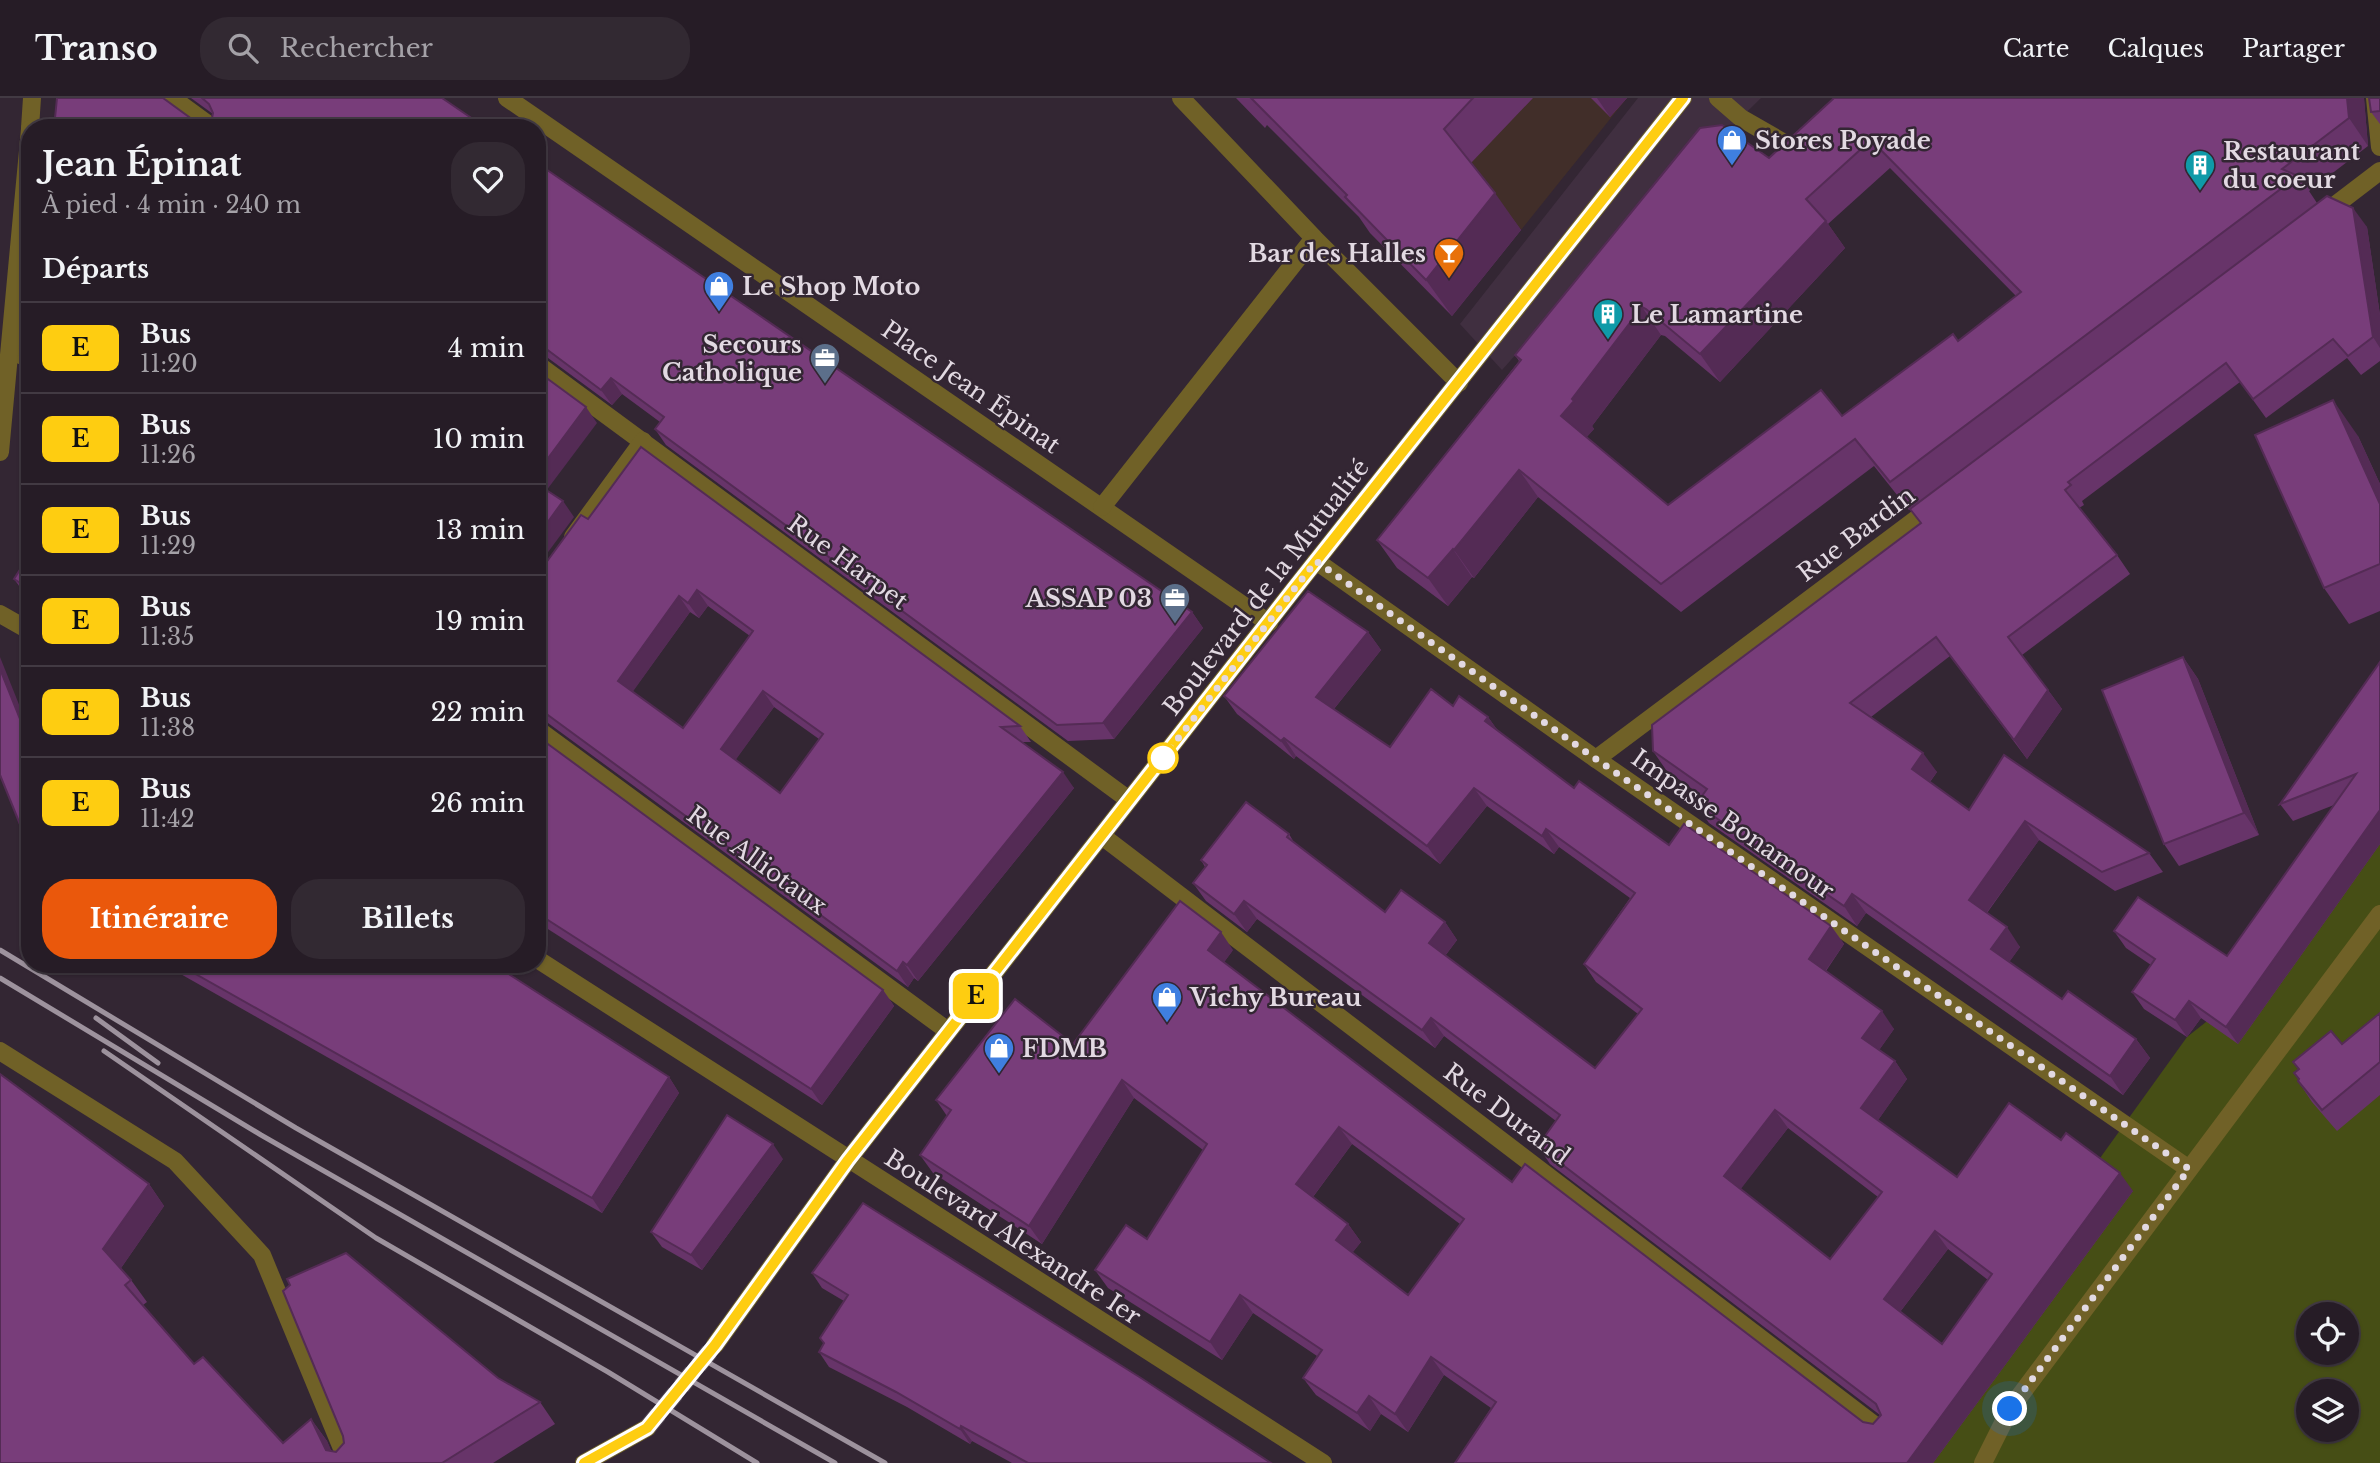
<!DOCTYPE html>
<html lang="fr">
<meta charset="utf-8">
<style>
:root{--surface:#261c26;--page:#322932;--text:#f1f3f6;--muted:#a4a1a7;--line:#423a43;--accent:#ea580c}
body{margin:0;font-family:"Libre Baskerville",serif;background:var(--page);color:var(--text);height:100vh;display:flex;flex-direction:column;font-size:26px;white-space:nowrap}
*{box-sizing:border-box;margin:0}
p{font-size:23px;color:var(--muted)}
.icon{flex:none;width:38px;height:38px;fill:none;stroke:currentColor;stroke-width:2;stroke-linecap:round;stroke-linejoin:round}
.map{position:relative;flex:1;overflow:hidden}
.drawer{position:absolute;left:21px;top:21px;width:525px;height:854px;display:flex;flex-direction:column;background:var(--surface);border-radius:28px;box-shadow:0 2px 5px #0004,0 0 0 2px var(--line)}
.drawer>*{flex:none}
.badge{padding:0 14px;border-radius:10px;font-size:24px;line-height:46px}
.tools{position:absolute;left:2296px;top:1204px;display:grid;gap:14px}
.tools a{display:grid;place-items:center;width:63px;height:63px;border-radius:50%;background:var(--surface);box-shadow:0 2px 5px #0004,0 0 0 2px var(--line);font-size:35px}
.you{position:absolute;width:35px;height:35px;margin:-18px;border:5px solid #fff;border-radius:50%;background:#1a73e8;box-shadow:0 0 0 10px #1a73e833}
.map>.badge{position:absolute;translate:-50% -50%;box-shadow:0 0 0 4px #fff}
h2{padding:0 21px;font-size:26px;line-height:63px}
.round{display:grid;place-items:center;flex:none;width:74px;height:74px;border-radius:28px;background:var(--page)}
.head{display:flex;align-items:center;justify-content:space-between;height:119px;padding:0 21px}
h1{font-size:33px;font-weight:800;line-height:52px}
.action{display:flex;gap:14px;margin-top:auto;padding:14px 21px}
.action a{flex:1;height:80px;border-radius:28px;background:var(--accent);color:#fff;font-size:28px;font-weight:800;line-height:80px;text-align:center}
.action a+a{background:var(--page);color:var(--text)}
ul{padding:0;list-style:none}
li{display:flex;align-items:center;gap:21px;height:91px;padding:0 21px;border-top:2px solid var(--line)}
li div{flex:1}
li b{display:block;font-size:26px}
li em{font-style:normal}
li .badge{min-width:77px;font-weight:700;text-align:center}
header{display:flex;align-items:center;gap:42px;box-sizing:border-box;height:98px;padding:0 35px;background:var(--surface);border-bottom:2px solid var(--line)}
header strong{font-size:33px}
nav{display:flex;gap:38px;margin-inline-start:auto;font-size:24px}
.search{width:490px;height:63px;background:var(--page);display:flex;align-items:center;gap:18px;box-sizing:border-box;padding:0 24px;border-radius:28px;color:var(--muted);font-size:26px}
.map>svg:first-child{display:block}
.built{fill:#402f40}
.education{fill:#412e29}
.green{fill:#464e15;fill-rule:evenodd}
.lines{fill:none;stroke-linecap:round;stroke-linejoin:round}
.minor-tunnel{stroke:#4d414d;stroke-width:18;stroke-dasharray:18 9;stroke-linecap:butt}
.minor{stroke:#706127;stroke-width:18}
.rail{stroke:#9d929d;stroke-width:5}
.wall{fill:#673469;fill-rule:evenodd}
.shaded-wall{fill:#542b55}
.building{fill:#783d7a;stroke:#542b55;stroke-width:2;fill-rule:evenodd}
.line-casing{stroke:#fff;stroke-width:16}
.line{stroke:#fecd11;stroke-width:10}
.walk{stroke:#e2d9e2;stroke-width:7;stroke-dasharray:0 12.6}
.stop-dot{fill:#fff;stroke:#fecd11;stroke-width:3.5}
.labels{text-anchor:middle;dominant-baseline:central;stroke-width:5;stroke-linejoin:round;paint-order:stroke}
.poi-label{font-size:24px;font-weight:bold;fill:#e2d9e2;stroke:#332633;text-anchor:start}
.street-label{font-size:24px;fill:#e2d9e2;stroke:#332633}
</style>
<header>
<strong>Transo</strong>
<div class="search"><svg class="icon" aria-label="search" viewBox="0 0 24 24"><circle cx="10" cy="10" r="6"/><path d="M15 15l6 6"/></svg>Rechercher</div>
<nav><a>Carte</a><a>Calques</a><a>Partager</a></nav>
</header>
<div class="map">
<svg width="2380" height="1365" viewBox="0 0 2380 1365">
<rect width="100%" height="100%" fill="#332633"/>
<polygon class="built" points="1638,0 1761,0 1626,133 1502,272 1460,226"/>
<polygon class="education" points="1416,0 1627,0 1521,132"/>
<path class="green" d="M2380,676V1365H1881L2187,939L2206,924ZM2308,1216H2347V1255H2308ZM2308,1293H2347V1332H2308Z"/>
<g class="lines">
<polyline class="minor-tunnel" points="647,1330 715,1247"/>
<g class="minor">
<polyline points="172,0 213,30"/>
<polyline points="507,0 1269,525"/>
<polyline points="1181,0 1314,140 1459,285"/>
<polyline points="1718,0 1741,20 1793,50 1803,40"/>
<polyline points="2375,0 2380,49"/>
<polyline points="30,30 32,0"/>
<polyline points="2321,118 2380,73"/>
<polyline points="11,253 30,261"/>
<polyline points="537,266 1129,702"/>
<polyline points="0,354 30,31"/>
<polyline points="1102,409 1314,140"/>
<polyline points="573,439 643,343"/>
<polyline points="1316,463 1596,661 2189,1071"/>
<polyline points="0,516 30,533"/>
<polyline points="537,631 948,933"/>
<polyline points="1596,661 1935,407"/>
<polyline points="1102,738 1882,1333"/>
<polyline points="537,861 1323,1365"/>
<polyline points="0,953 175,1063 262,1157 348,1365"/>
<polyline points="715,1247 848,1062 1294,491 1683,0"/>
<polyline points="584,1365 647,1330"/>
<polyline points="1983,1365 2010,1311 2380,816"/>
</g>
<g class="rail">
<polyline points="0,852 296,1030 885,1365"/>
<polyline points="0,880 261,1037 835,1365"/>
<polyline points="96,920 158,965"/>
<polyline points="104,953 376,1140 608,1274 757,1365"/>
</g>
</g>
<g class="wall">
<polygon points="191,0 442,0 486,30 54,30 196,24 206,25 212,20 213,16"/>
<polygon points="1236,0 1533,0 1471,65 1521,132 1452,218 1370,135 1359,119 1267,27 1265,30"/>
<polygon points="1591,0 1627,0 1610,19"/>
<path d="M1834,0L2364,1L2368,48L2309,93L2317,105L2367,129L2380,217V263L2361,277L2347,260L2266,320L2240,284L2082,403L2084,407L2079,410L2117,457L2130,476L2022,557L2062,611L2027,661L1950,558L1871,619L1937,674L1930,684L1969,712L2004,657L2149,755L2163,774L2115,793L2039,742L1987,815L2020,849L2009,864L2062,901L2136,941L2150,960L2123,997L1866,815L1857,828L1709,725L1696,706L1702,698L1666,672L1653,653L1920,425L1910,411L1909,412L1874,368L1681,514L1538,399L1474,480L1472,479L1448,508L1397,470L1377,442L1519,263L1515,257L1769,60ZM1890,70L2016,198L1958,243L1842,318L1668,407L1586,339L1594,331L1592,328L1661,237L1665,238L1720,284L1845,150L1828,126Z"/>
<polygon points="2380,0 2380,26 2371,14"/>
<polygon points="537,65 1192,514 1203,530 1114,641 1068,643 666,347 655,331 660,324 622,296 612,307 544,257 537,255"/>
<polygon points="30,290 30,427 20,414"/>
<polygon points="2358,338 2380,386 2380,513 2349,526 2324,490"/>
<path d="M588,421L1020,628L1031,644H1022L1074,690L918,883L914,880L908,889L544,622L538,620L537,477ZM708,508L750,538L683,630L632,594L690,514L699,520ZM774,609L819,641L780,695L735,662Z"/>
<polygon points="30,456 30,499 25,496 14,481"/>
<path d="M1368,534L1381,552L1334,611L1390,649L1453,608L1488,619L1498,633L1574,690L1669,747L1831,828L1844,846L1826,873L1894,931L1879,952L1895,963L1907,981L1878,1022L1957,1079L2133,1093L1933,1365H1455L1491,1310L1444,1277L1408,1334L1381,1316L1370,1333L1316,1297L1303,1280L1317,1258L1253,1215L1222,1262L1108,1190L1095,1172L1147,1141L1203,1052L1134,1000L1042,1146L933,1075L920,1057L947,1018L936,1002L1073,946L1233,852L1224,864L1512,1084L1863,1324L1873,1326L1880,1317L1550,1066L1538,1048L1556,1023L1444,938L1435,950L1257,821L1247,834L1206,803L1193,785L1205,769L1201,762L1289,736L1295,746L1385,814L1445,824L1457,842L1445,858L1595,970L1638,916L1596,884L1584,866L1630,800L1559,749L1554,756L1487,708L1440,766L1296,658L1294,661L1237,616L1224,598ZM1788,1030L1878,1099L1830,1161L1740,1091ZM1352,1046L1460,1126L1408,1197L1352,1155L1361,1144L1348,1126L1313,1099ZM1948,1151L1988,1182L1942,1246L1900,1214Z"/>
<polygon points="2183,559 2198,581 2259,737 2179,768 2164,746"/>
<polygon points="2380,564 2380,746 2238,946 2201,920 2187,939 2144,911 2132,894 2151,867 2126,850 2114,833 2227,858 2334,707 2293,723 2280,706"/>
<polygon points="537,638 883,892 894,908 822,1007 537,824"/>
<polygon points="163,866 304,866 319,875 669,979 679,995 602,1115"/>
<polygon points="2380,915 2380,997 2337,1033 2312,1004 2298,983 2299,982 2294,975 2342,946"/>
<polygon points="783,1061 702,1172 662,1149 651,1134"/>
<polygon points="149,1086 164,1108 121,1170 131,1182 147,1204 143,1207 194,1266 283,1345 311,1321 327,1343 331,1353 336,1354 498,1280 540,1304 555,1326 493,1365 0,1365"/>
<polygon points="812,1175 1271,1365 1012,1365 972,1343 970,1346 907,1309 829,1269 819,1254 824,1246 820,1240 844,1203 822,1190"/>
</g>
<g class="shaded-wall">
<polygon points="1597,0 1627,0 1610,19"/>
<polygon points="2347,0 2364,0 2368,48 2349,20"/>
<polygon points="1495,95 1521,132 1452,218 1426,182"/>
<polygon points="2353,110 2367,129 2380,217 2380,250 2373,239"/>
<polygon points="1826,123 1845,150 1720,284 1700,256"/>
<polygon points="1642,209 1661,237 1592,328 1594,331 1581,346 1561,318 1572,301"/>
<polygon points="611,280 622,296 612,307 601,292"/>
<polygon points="2333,302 2358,338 2380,386 2380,406"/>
<polygon points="586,309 597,325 543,397 537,389 537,375"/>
<polygon points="1519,372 1538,399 1474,480 1454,452"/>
<polygon points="563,403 574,419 537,469 537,439"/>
<polygon points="1453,451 1472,479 1448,508 1428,480"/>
<polygon points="697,492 708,508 699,520 688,505"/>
<polygon points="679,498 690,514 629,599 618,583"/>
<polygon points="1192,514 1203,530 1114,641 1103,625"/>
<polygon points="1368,534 1381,552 1329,617 1316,599"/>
<polygon points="0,559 30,634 30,646 0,571"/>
<polygon points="2183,559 2198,581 2259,737 2244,715"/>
<polygon points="2048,592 2062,611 2027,661 2014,642"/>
<polygon points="763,593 774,609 732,667 721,651"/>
<polygon points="1488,619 1501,637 1485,623"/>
<polygon points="1284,640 1296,658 1294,661 1281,643"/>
<polygon points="1923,655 1937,674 1925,690 1912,671"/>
<polygon points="1063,674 1074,690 918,883 907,867"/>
<polygon points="1474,690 1487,708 1440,766 1427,748"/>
<polygon points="2380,712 2380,746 2238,946 2226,929"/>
<polygon points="2025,723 2039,742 1982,821 1969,802"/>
<polygon points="1546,731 1559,749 1554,756 1542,738"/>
<polygon points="1852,796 1866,815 1857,828 1844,808"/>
<polygon points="1244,803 1257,821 1247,834 1234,816"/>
<polygon points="1445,824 1457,842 1441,863 1429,845"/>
<polygon points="1831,828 1844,846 1821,879 1809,861"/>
<polygon points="2007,829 2020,849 2005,870 1991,851"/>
<polygon points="1221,834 1233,852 1220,870 1208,852"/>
<polygon points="903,864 914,880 908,889 897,873"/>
<polygon points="883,892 894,908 822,1007 811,991"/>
<polygon points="2189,903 2201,920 2187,939 2175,922"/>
<polygon points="1882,913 1894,931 1875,958 1862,940"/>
<polygon points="1431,920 1444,938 1435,950 1422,932"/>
<polygon points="2136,941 2150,960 2123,997 2110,978"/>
<polygon points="1895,963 1907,981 1874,1028 1861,1010"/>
<polygon points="669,979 679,995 602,1115 592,1100"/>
<polygon points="1122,982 1134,1000 1042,1146 1029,1128"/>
<polygon points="1775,1012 1788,1030 1737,1096 1724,1078"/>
<polygon points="1339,1029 1352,1046 1309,1104 1296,1086"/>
<polygon points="773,1046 783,1061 702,1172 691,1157"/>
<polygon points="2120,1075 2133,1093 1933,1365 1907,1365"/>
<polygon points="149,1086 164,1108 119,1173 103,1151"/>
<polygon points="1348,1126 1361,1144 1348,1160 1336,1142"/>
<polygon points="1935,1133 1948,1151 1896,1219 1884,1201"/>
<polygon points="1240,1197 1253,1215 1222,1262 1210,1244"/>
<polygon points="1431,1259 1444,1277 1408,1334 1395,1316"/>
<polygon points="1369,1298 1381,1316 1370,1333 1357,1315"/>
<polygon points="311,1321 327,1343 337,1365 326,1352"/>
<polygon points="961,1328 972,1343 970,1346 960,1331"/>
</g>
<g class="building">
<polygon points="57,0 163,0 196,24 206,25 212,20 213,15 209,6 202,0 442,0 486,30 54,30"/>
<polygon points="1251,0 1473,0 1444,31 1495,95 1426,182 1345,99 1347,97"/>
<path d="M1834,0H2347L2349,20L2282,71L2298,78L1890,384L1855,341L1661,486L1519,372L1454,452L1453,451L1428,480L1377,442L1521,262L1515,257L1700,30L1722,27L1769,60ZM1871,42L2021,194L1958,243L1953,236L1842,318L1821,292L1668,407L1561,318L1574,303L1572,301L1642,209L1646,211L1700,256L1826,123L1806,101Z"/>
<polygon points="2369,0 2380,0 2380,13 2371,14"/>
<polygon points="537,65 1192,514 1103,625 1057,627 655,331 664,319 611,280 601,292 537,244"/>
<polygon points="2327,98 2353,110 2373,239 2348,258 2333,241 2253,301 2226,265 2068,384 2071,387 2065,392 2117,457 2008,539 2048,592 2014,642 1936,539 1850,605 1923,655 1912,671 1969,712 2004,657 2149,755 2102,774 2025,723 1969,802 2007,829 1991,851 2062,901 2068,893 2136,941 2110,978 1852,796 1844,808 1696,706 1707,691 1653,653 1652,627 1921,425 1910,411"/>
<polygon points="537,273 586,309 537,375"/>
<polygon points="30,290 30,421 20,414"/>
<polygon points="2333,302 2380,406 2380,466 2324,490 2255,337"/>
<path d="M641,349L1020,628L1001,629L1063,674L907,867L903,864L897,873L537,609V477L581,417L588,421ZM697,492L753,533L683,630L618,583L679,498L688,505ZM763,593L823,636L780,695L721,651Z"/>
<polygon points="537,386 563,403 537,439"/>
<polygon points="30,456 30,491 14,481"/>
<path d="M1308,493L1368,534L1316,599L1390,649L1431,591L1453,608L1459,598L1488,619L1485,623L1574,690L1579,683L1669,747L1684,726L1831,828L1809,861L1882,913L1862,940L1895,963L1861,1010L1957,1079L2009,1005L2061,1042L2066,1035L2120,1075L1907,1365H1455L1496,1304L1431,1259L1395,1316L1369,1298L1357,1315L1303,1280L1322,1252L1240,1197L1210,1244L1095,1172L1126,1127L1147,1141L1207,1046L1122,982L1029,1128L920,1057L951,1012L936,1002L1015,901L1073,946L1180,803L1221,834L1208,852L1512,1084L1525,1066L1863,1324L1873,1326L1881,1317L1876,1306L1538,1048L1560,1017L1431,920L1422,932L1244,803L1234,816L1193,785L1207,767L1201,762L1246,704L1289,736L1287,739L1385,814L1401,792L1445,824L1429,845L1595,970L1642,911L1584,866L1635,795L1546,731L1542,738L1474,690L1427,748L1284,640L1281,643L1224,598ZM1775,1012L1882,1094L1830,1161L1724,1078ZM1339,1029L1464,1121L1408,1197L1336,1142L1348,1126L1296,1086ZM1935,1133L1992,1176L1942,1246L1884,1201Z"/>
<polygon points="2183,559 2244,715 2164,746 2102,592"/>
<polygon points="2380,564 2380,712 2226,929 2189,903 2175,922 2132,894 2155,861 2114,833 2138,799 2227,858 2356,676 2280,706"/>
<polygon points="0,571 30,646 30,751 0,677"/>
<polygon points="537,638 883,892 811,991 537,815"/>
<polygon points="178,866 304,866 319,875 324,866 493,866 669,979 592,1100"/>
<polygon points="2380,915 2380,964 2322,1012 2298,983 2299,981 2294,975 2299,971 2293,964 2331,933 2342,946"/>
<polygon points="0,976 149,1086 103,1151 131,1182 125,1187 194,1266 203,1259 283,1345 311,1321 326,1352 336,1354 344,1345 343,1338 283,1193 290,1187 287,1181 346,1155 498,1280 540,1304 442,1365 0,1365"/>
<polygon points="727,1017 773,1046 691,1157 651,1134"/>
<polygon points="863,1105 1141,1280 1271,1365 1028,1365 961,1328 960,1331 896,1294 819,1254 824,1245 820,1240 848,1197 812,1175"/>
</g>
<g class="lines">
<g class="line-casing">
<polyline id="line" points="584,1365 647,1330 715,1247 848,1062 1294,491 1683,0"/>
</g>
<use href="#line" class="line"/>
<polyline class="walk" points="1163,660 1316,463 1596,661 2189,1071 2010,1311"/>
</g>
<defs>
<g id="shop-pin" transform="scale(1.575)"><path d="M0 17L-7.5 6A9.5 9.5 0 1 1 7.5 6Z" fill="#3f7fe0" stroke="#332633"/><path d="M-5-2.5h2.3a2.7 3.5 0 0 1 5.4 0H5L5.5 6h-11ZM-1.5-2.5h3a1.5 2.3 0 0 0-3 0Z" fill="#fff"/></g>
<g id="building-pin" transform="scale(1.575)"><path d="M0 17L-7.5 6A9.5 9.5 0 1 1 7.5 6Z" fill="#0f9aa8" stroke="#332633"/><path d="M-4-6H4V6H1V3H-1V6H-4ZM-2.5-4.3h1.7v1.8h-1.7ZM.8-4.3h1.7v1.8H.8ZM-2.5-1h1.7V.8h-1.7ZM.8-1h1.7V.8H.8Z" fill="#fff"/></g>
<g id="bar-pin" transform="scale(1.575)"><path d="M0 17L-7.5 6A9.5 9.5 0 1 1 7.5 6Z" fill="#e8710a" stroke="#332633"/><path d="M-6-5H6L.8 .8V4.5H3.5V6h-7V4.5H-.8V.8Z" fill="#fff"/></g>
<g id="office-pin" transform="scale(1.575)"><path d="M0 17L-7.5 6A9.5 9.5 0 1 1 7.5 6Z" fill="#5c6f8a" stroke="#332633"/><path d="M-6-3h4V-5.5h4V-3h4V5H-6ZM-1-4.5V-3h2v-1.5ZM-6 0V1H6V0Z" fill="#fff"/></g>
</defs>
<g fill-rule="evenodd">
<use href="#shop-pin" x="1732" y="42"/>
<use href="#building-pin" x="2200" y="67"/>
<use href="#bar-pin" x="1449" y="155"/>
<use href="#shop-pin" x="719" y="188"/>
<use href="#building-pin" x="1608" y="216"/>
<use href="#office-pin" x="825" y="260"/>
<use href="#office-pin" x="1175" y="500"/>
<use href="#shop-pin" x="1167" y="899"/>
<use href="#shop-pin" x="999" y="950"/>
</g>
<circle class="stop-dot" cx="1163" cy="660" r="14"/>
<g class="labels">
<g class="poi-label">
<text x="1755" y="42">Stores Poyade</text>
<text x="2223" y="53">Restaurant<tspan x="2223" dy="28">du coeur</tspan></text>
<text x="1426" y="155" text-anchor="end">Bar des Halles</text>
<text x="742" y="188">Le Shop Moto</text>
<text x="1631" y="216">Le Lamartine</text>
<text x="802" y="246" text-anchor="end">Secours<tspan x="802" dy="28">Catholique</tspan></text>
<text x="1152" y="500" text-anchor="end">ASSAP 03</text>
<text x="1190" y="899">Vichy Bureau</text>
<text x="1022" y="950">FDMB</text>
</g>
<g class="street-label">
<text transform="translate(971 289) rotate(35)">Place Jean Épinat</text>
<text transform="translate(1856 436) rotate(-37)">Rue Bardin</text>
<text transform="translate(848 464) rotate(36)">Rue Harpet</text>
<text transform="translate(1266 489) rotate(-52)">Boulevard de la Mutualité</text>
<text transform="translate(1733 726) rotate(35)">Impasse Bonamour</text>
<text transform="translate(757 762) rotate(36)">Rue Alliotaux</text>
<text transform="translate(1507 1016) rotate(37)">Rue Durand</text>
<text transform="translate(1013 1139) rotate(33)">Boulevard Alexandre Ier</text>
</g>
</g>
</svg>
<div class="tools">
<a><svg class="icon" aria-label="locate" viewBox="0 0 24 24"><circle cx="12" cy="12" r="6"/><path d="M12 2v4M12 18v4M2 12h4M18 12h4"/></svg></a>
<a><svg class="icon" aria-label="layers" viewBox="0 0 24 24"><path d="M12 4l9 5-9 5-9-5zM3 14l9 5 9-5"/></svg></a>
</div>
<div class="you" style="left:2010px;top:1311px"></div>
<b class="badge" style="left:976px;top:898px;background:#fecd11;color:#111">E</b>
<section class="drawer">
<div class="head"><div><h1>Jean Épinat</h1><p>À pied · 4 min · 240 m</p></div><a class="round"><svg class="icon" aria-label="heart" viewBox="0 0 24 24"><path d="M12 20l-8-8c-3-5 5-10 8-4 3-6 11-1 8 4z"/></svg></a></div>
<h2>Départs</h2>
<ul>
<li><span class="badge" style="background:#fecd11;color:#111">E</span><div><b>Bus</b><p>11:20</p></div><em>4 min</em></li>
<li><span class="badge" style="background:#fecd11;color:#111">E</span><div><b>Bus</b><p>11:26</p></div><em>10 min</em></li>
<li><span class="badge" style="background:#fecd11;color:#111">E</span><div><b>Bus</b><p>11:29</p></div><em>13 min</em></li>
<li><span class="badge" style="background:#fecd11;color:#111">E</span><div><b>Bus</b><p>11:35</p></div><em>19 min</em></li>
<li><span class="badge" style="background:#fecd11;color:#111">E</span><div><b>Bus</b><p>11:38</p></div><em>22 min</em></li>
<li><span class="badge" style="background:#fecd11;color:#111">E</span><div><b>Bus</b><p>11:42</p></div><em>26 min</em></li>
</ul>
<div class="action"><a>Itinéraire</a><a>Billets</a></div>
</section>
</div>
